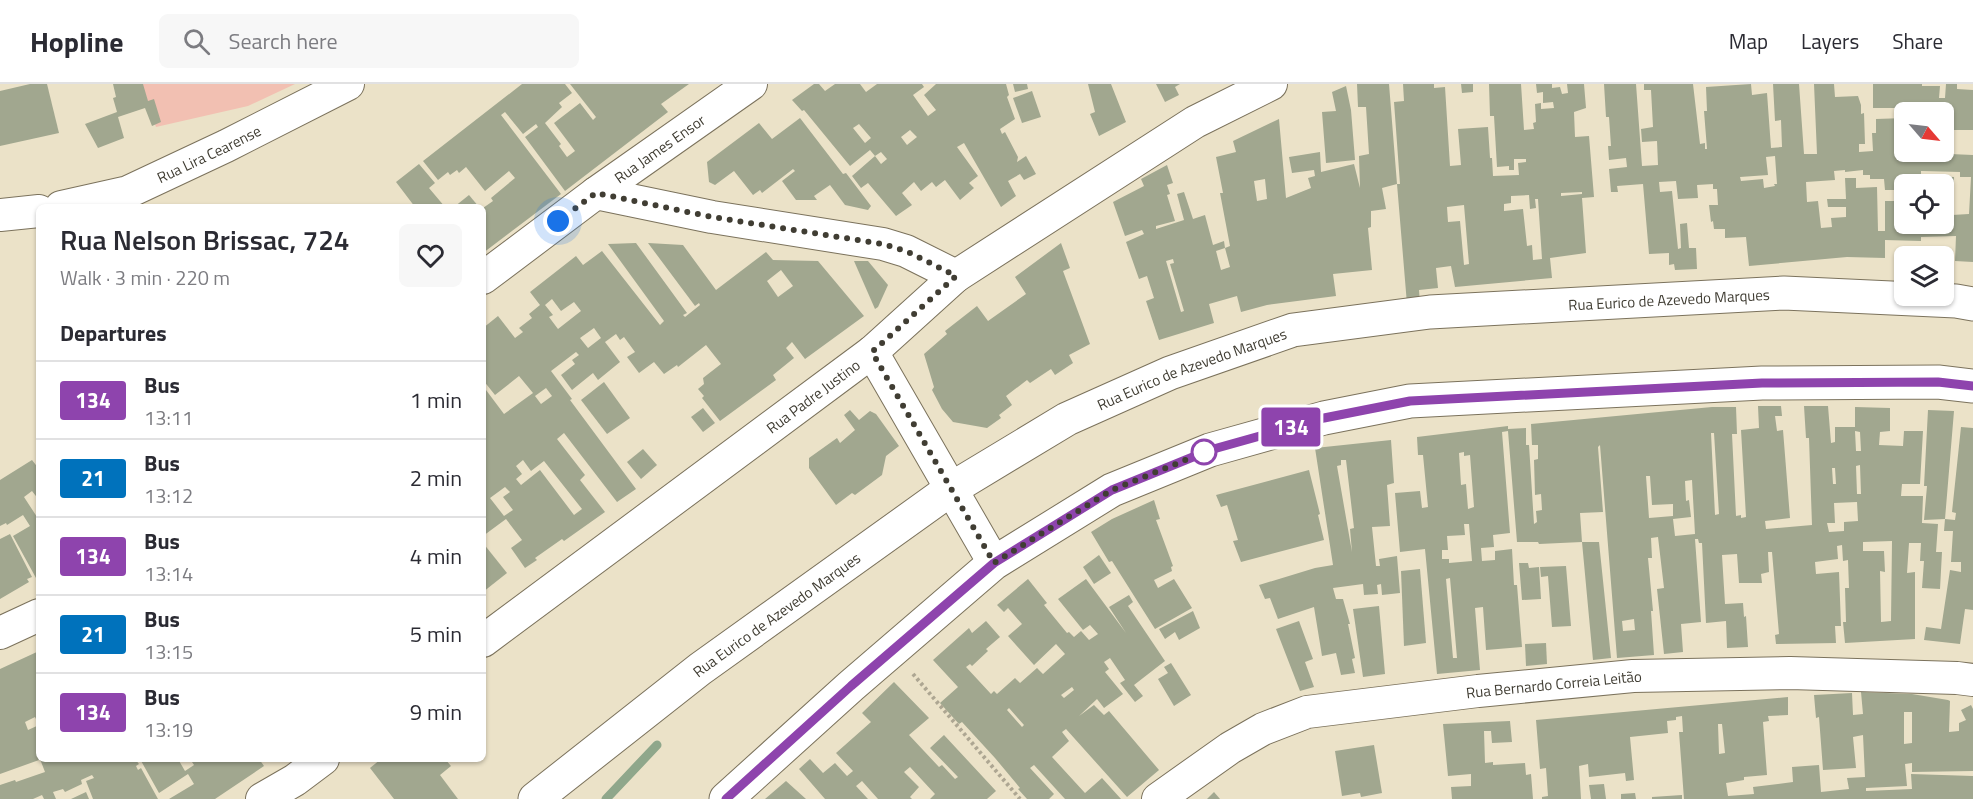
<!DOCTYPE html>
<meta charset="utf-8">
<style>
:root{--surface:#fff;--page:#f7f7f7;--text:#2b2b33;--muted:#7c7c81;--line:#e1e1e2}
body{margin:0;font-family:"Titillium Web",sans-serif;background:var(--page);color:var(--text);height:100vh;display:flex;flex-direction:column;font-size:22px;white-space:nowrap}
*{box-sizing:border-box;margin:0}
p{font-size:20px;color:var(--muted)}
.icon{flex:none;width:33px;height:33px;fill:none;stroke:currentColor;stroke-width:2;stroke-linecap:round;stroke-linejoin:round}
.map{position:relative;flex:1;overflow:hidden}
.sheet{position:absolute;left:36px;top:120px;width:450px;height:558px;display:flex;flex-direction:column;background:var(--surface);border-radius:9px;box-shadow:0 2px 4px #0004}
.sheet>*{flex:none}
.badge{padding:0 12px;border-radius:4px;font-size:21px;line-height:39px}
.needle{width:39px;rotate:118deg}
.buttons{position:absolute;left:1894px;top:18px;display:grid;gap:12px}
.buttons a{display:grid;place-items:center;width:60px;height:60px;border-radius:9px;background:var(--surface);box-shadow:0 2px 4px #0004;font-size:30px}
.you{position:absolute;width:30px;height:30px;margin:-15px;border:4px solid #fff;border-radius:50%;background:#1a73e8;box-shadow:0 0 0 9px #1a73e833}
.map>.badge{position:absolute;translate:-50% -50%;box-shadow:0 0 0 3px #fff}
h2{padding:0 24px;font-size:22px;line-height:54px}
.round{display:grid;place-items:center;flex:none;width:63px;height:63px;border-radius:9px;background:var(--page)}
.overview{display:flex;align-items:center;justify-content:space-between;height:102px;padding:0 24px}
h1{font-size:28px;font-weight:600;line-height:45px}
ul{padding:0;list-style:none}
li{display:flex;align-items:center;gap:18px;height:78px;padding:0 24px;border-top:2px solid var(--line)}
li div{flex:1}
li b{display:block;font-size:22px}
li em{font-style:normal}
li .badge{min-width:66px;font-weight:700;text-align:center}
header{display:flex;align-items:center;gap:36px;box-sizing:border-box;height:84px;padding:0 30px;background:var(--surface);border-bottom:2px solid var(--line)}
header strong{font-size:28px}
nav{display:flex;gap:33px;margin-inline-start:auto;font-size:21px}
.search{width:420px;height:54px;background:var(--page);display:flex;align-items:center;gap:15px;box-sizing:border-box;padding:0 21px;border-radius:9px;color:var(--muted);font-size:22px}
.map>svg:first-child{display:block}
.green{fill:#f2c0b2}
.lines{fill:none;stroke-linecap:round;stroke-linejoin:round}
.stream{stroke:#8fa78b;stroke-width:9}
.building{fill:#a1a78f;fill-rule:evenodd}
.minor-casing{stroke:#7b725c;stroke-width:34}
.tertiary-casing{stroke:#7b725c;stroke-width:35}
.path{stroke:#ada692;stroke-width:4;stroke-dasharray:3 3;stroke-linecap:butt}
.minor{stroke:#fff;stroke-width:32}
.tertiary{stroke:#fff;stroke-width:33}
.line-casing{stroke:#fff;stroke-width:14}
.line{stroke:#8e44ad;stroke-width:9}
.walk{stroke:#403d33;stroke-width:6;stroke-dasharray:0 10.8}
.stop-dot{fill:#fff;stroke:#8e44ad;stroke-width:3}
.labels{text-anchor:middle;dominant-baseline:central;stroke-width:4.5;stroke-linejoin:round;paint-order:stroke}
.street-label{font-size:15px;fill:#403d33;stroke:#ebe2c8}
</style>
<header>
<strong>Hopline</strong>
<div class="search"><svg class="icon" aria-label="search" viewBox="0 0 24 24"><circle cx="10" cy="10" r="6"/><path d="M15 15l6 6"/></svg>Search here</div>
<nav><a>Map</a><a>Layers</a><a>Share</a></nav>
</header>
<div class="map">
<svg width="1973" height="715" viewBox="0 0 1973 715">
<rect width="100%" height="100%" fill="#ebe2c8"/>
<polygon class="green" points="142,0 295,0 248,22 156,43"/>
<g class="lines">
<polyline class="stream" points="606,715 657,661"/>
</g>
<g class="building">
<polygon points="30,0 47,0 59,49 0,62 0,7"/>
<polygon points="113,0 143,0 148,17 154,15 161,38 152,42 145,24 118,33 124,54 98,64 85,40 117,28 113,14 116,13"/>
<polygon points="522,0 565,0 572,9 559,19 562,23 545,39 561,60 559,62 567,73 575,67 554,39 580,19 593,36 596,33 570,0 689,0 661,20 668,28 565,107 525,53 538,43 536,40 523,50 505,28 501,31 561,110 483,169 483,124 493,117 491,114 515,94 509,87 485,107 466,83 459,89 457,86 450,91 448,88 438,96 423,77"/>
<path d="M814,0H819L825,7L835,0H860L866,8L877,0H922L924,3L913,11L928,32L936,26L924,11L936,0H1006L1009,11L1007,13L1015,35L1000,45L1002,50L1005,48L1018,73L1017,78L1026,72L1036,90L1024,96L1020,90L1008,97L1016,112L1001,123L964,59L957,63L978,92L969,99L974,104L960,116L945,96L936,103L932,98L921,107L914,98L902,109L912,121L896,132L868,99L861,104L852,92L875,72L881,80L887,75L881,68L875,72L870,66L850,82L804,26L802,27L792,16ZM859,40L871,54L865,59L853,44ZM910,46L917,53L907,61L901,53Z"/>
<polygon points="1013,0 1027,0 1028,5 1015,8"/>
<polygon points="1088,0 1111,0 1126,38 1099,52 1090,30 1095,28"/>
<polygon points="1156,0 1180,0 1175,3 1179,11 1165,18"/>
<path d="M1357,0H1389L1397,100H1400L1394,18L1404,17L1403,0H1434V4L1445,3L1450,82L1461,81L1458,45L1488,43L1490,74H1492L1493,92L1519,91L1518,79L1526,78V75H1514V86H1509V82L1497,83L1494,32H1490L1489,0H1521L1524,46L1534,45L1533,39L1536,38L1535,20L1541,19V25L1554,24L1553,18L1543,19V8L1537,9L1536,0H1552V4L1560,3L1562,10L1568,9L1567,0H1584L1586,24L1574,28L1575,53L1589,52L1594,113L1582,114L1586,169L1550,174L1552,194L1455,203L1451,182L1436,184L1438,204L1419,206L1420,220H1407L1397,100L1382,104L1386,125L1371,127V143L1368,144L1372,186L1333,190L1336,212L1267,221L1241,228L1237,212L1209,220L1214,239L1159,256L1146,217L1154,214L1147,192L1139,195L1126,158L1144,150L1142,146L1125,152L1113,118L1144,102L1141,95L1167,81L1173,99L1167,101L1170,110L1167,111L1175,137L1156,142V145L1184,136L1177,110L1184,108L1193,135L1205,131L1213,161L1224,157L1225,164L1230,162L1220,109H1223L1216,73L1236,68L1233,57L1279,35L1286,114L1311,104L1308,94L1315,92L1314,86L1292,89L1289,73L1320,68L1321,88L1354,80L1360,104L1359,72L1369,70L1366,23H1358ZM1265,95L1267,115L1257,117L1254,97ZM1582,108V110L1561,112V109ZM1529,111L1530,125L1536,124L1535,115H1538L1542,175L1533,176L1532,161L1527,162L1523,125L1504,127V120L1511,119V112ZM1464,121L1469,180L1464,181L1460,137L1448,138L1447,123ZM1225,164L1230,183L1221,186L1216,167ZM1173,175L1174,179L1170,180L1184,227L1181,228L1166,177Z"/>
<polygon points="1461,0 1473,0 1473,8 1462,9"/>
<path d="M1604,0H1636L1642,82L1658,81L1657,57L1642,58L1641,45L1653,43L1651,6H1644V0H1693L1700,60L1705,59V65H1707L1704,27H1707L1706,3L1751,0L1752,11L1767,9L1771,64L1782,63L1781,36L1775,37L1773,0H1799L1804,70H1817L1814,0H1834L1835,13L1858,12L1861,21V30L1864,29L1865,60H1859V68L1873,67L1872,49H1876V35L1905,34L1904,68L1973,71V178L1955,177L1956,152L1921,153V157L1885,156V174L1847,173L1749,182L1746,153L1725,154V145H1714L1713,137L1711,138L1709,121H1718L1717,105H1713V100L1697,101L1698,114L1678,115L1676,97L1659,98L1660,108L1672,107L1678,165L1681,164L1680,140L1687,139L1689,164H1696L1697,185L1675,186L1674,180L1669,181V169L1649,170L1643,100L1617,102L1618,108H1611L1609,85L1627,83L1626,74L1609,76L1608,62H1611L1609,33H1606ZM1775,72L1777,100H1774L1775,102L1764,104L1763,95L1741,97L1740,93L1768,91L1766,73ZM1845,86V88L1863,86V91H1870V95H1884L1885,106H1895V117H1885V147H1878L1877,103L1856,104V94H1845L1846,115H1827L1828,123H1846V133L1831,134L1832,143L1821,144L1818,117L1807,118L1806,98L1835,96L1834,87ZM1921,87L1960,88V93H1971L1969,130L1952,131L1954,93L1921,92ZM1905,100H1944V140H1905Z"/>
<polygon points="1873,0 1922,0 1922,2 1940,2 1939,14 1945,14 1946,0 1957,0 1957,5 1973,6 1973,46 1949,46 1948,55 1944,55 1944,28 1920,27 1920,23 1905,22 1905,24 1873,24"/>
<polygon points="1346,2 1351,26 1355,76 1326,79 1322,28 1336,27 1332,8"/>
<polygon points="1032,7 1041,33 1022,39 1013,14"/>
<polygon points="800,34 843,90 846,89 871,122 868,126 845,121 830,101 814,112 817,116 796,116 782,97 795,87 793,85 762,109 760,106 753,111 734,87 715,101 709,98 707,78 759,39 772,55"/>
<polygon points="419,80 435,99 429,104 445,123 415,123 396,98"/>
<polygon points="469,111 479,123 454,123"/>
<path d="M636,159L687,229L683,231L685,233L700,221L699,219L695,222L648,159L683,161L716,206L766,168L773,176L818,177L864,232L805,275L792,258L786,264L794,274L773,291L776,296L720,337L702,314L704,312L698,305L704,300L703,294L721,280L706,261L678,283L677,281L664,290L654,278L639,289L627,273L635,268L624,253L620,256L616,250L605,258L620,278L598,296L593,289L572,306L561,291L575,280L572,276L579,271L576,268L551,287L572,315L570,316L636,405L617,418L564,349L557,355L585,391L580,396L605,428L564,457L562,455L535,474L537,476L525,484L511,464L522,456L506,435L483,452V302L504,330L533,309L519,292L495,311L483,296V244L498,232L515,254L523,248L519,244L532,234L529,230L540,221L530,208L576,172L583,181L602,167L660,241L664,237L608,160ZM781,186L793,202L778,213L767,197ZM552,215L561,227L574,218L581,227L558,245L549,233L553,231L545,221ZM594,244L601,254L588,264L580,254ZM546,304L552,312L541,320L535,312ZM523,376L531,387L544,377L582,425L574,431L540,386L521,401L516,395L522,390L516,382ZM505,403L510,408L503,413L513,426L504,432L490,414Z"/>
<polygon points="1061,159 1070,184 1063,187 1090,260 1069,271 1073,279 1055,291 1051,285 1030,299 1027,296 1006,312 1012,321 999,331 1001,334 987,344 953,338 942,325 932,306 934,303 924,270 947,250 945,247 977,222 988,237 1026,210 1015,193"/>
<polygon points="854,177 868,177 888,201 878,223 875,225"/>
<polygon points="604,298 630,334 607,350 581,316"/>
<path d="M1758,322H1781L1782,332H1775L1777,347L1783,346L1790,434L1765,437L1766,445L1812,441L1809,354H1806L1804,322H1828L1831,359L1835,358V343H1855V323L1890,324V347L1880,348L1879,361L1903,362L1904,347H1923L1920,400H1902L1901,412H1923L1922,439L1938,440L1936,468H1942L1940,505L1922,504L1924,477H1920L1921,459H1909L1907,489L1915,488V555L1845,559L1843,538H1846L1845,504H1849L1848,476L1843,477L1842,461L1837,462L1838,475L1815,478L1816,490L1839,488L1841,542H1835L1836,559L1776,560L1775,551L1779,550L1772,468H1768L1769,488L1761,490L1762,499H1739L1737,470L1722,471L1725,520L1743,519L1744,533L1746,532L1748,563L1727,564L1726,537L1706,539L1702,459H1699L1698,455H1695L1701,538L1681,540L1683,568L1664,570L1657,505L1664,504L1658,453L1651,454L1652,474H1648L1653,527H1651L1654,571L1617,574L1600,361L1598,363L1603,428L1580,429L1582,458H1599L1611,574L1593,576L1582,458L1539,460L1538,458H1517L1508,347L1502,348L1510,449L1493,451L1494,463L1481,464L1482,477L1495,476V467L1512,465L1514,501H1517L1522,563L1486,566L1483,523L1475,524L1480,586L1437,590L1425,465L1400,468L1395,409L1420,407L1422,424L1428,423L1423,371H1418L1417,353L1508,342V345L1526,344V361H1529L1534,440L1537,438L1536,427L1542,426L1541,410L1535,411L1534,376L1538,375V361H1532L1531,340L1712,323H1736L1737,350H1732L1736,432L1741,431V434L1746,433L1741,346L1759,344ZM1855,347L1860,348L1861,367H1856ZM1711,349H1714L1719,430L1715,431ZM1464,368V372L1470,371L1474,423L1468,425L1466,400L1461,401L1459,369ZM1860,381L1861,410H1857L1856,382ZM1832,384H1835L1836,400H1833ZM1646,392H1650L1652,421L1673,420V432L1649,434ZM1692,396L1695,450L1675,452L1673,435L1691,433L1689,416L1686,417L1685,397ZM1857,418L1858,437L1844,438V447L1829,448L1827,439H1835L1834,419ZM1464,440H1469L1472,477L1449,479V475H1442V466H1448L1447,452L1465,451ZM1892,457L1891,537L1881,538L1880,487L1885,488L1884,467H1863V458ZM1450,494L1457,574H1453L1446,495ZM1634,535L1635,546L1623,547L1622,537Z"/>
<polygon points="703,324 715,339 703,348 691,333"/>
<polygon points="850,326 859,336 870,327 876,330 899,362 886,372 882,391 855,411 852,409 836,421 809,384 809,374 837,354 840,359 855,346 844,331"/>
<polygon points="1928,326 1954,327 1945,435 1924,436 1927,402 1924,402"/>
<polygon points="1961,343 1973,344 1973,526 1965,525 1960,560 1924,556 1926,543 1941,545 1950,486 1961,488 1961,478 1951,478 1953,447 1944,447 1945,435 1955,436 1956,429 1952,428"/>
<path d="M1391,356L1394,399L1387,401L1390,442L1372,443L1376,482H1380L1379,475L1397,472L1400,509L1382,511L1381,500L1377,501L1378,510L1364,511L1363,500L1333,504L1336,515H1343L1350,540H1348L1355,574L1352,575L1355,589L1341,591L1336,569L1322,572L1314,523L1278,535L1270,514L1265,515L1259,501L1315,484L1333,481L1315,364ZM1341,376H1346L1354,444L1350,445L1352,468L1337,382L1341,381Z"/>
<polygon points="643,365 657,381 641,395 627,378"/>
<polygon points="32,376 39,385 39,416 32,407 24,413 39,436 39,492 36,494 13,452 30,442 23,431 7,441 6,439 0,442 0,396"/>
<polygon points="1309,386 1320,430 1318,431 1324,456 1241,478 1233,457 1238,456 1227,421 1221,423 1216,411"/>
<polygon points="1154,416 1160,435 1156,436 1173,482 1171,483 1172,487 1154,496 1158,504 1174,495 1192,524 1155,545 1112,477 1109,478 1091,448 1112,435"/>
<polygon points="10,450 32,493 27,495 29,498 0,515 0,455"/>
<polygon points="483,459 507,489 483,508"/>
<polygon points="1099,471 1111,489 1094,500 1083,483"/>
<polygon points="1519,479 1528,479 1529,484 1539,483 1541,515 1522,516"/>
<polygon points="1566,482 1571,542 1552,543 1548,492 1541,493 1540,483"/>
<polygon points="1420,485 1426,559 1404,562 1401,487"/>
<path d="M1028,495L1047,519L1044,521L1067,549L1069,548L1074,553L1081,547L1089,556L1098,550L1090,541L1083,546L1058,515L1086,495L1126,549L1109,523L1129,511L1133,518L1128,522L1165,577L1134,601L1143,612L1135,618L1120,599L1125,596L1110,574L1104,578L1109,585L1105,588L1123,610L1104,624L1097,615L1079,632L1094,621L1104,631L1109,627L1159,686L1127,713L1066,645L1062,648L1069,657L1052,673L1085,709L1102,694L1121,715H1065L1034,681L1030,684L1054,710L1049,715H1027L1018,705L1020,704L995,674L962,638L959,640L940,619L958,603L933,576L969,544L972,549L986,537L1000,553L986,565L988,567L972,582L970,580L966,583L991,610L994,607L997,610L1015,594L1020,599L1037,584L1043,590L1065,570L1056,560L1034,581L1008,552L1022,540L1008,524L1004,528L997,521ZM1072,603L1074,606L1064,614L1061,611ZM1009,624L1024,641L1022,643L1007,626Z"/>
<polygon points="1379,522 1385,590 1363,593 1353,525"/>
<polygon points="1193,527 1200,544 1179,556 1175,548 1165,555 1159,545"/>
<polygon points="1299,537 1313,575 1305,578 1314,603 1300,607 1276,545"/>
<polygon points="1546,559 1547,580 1526,582 1525,560"/>
<path d="M39,567V676L0,690V585ZM35,633L39,641L28,646L25,638Z"/>
<polygon points="1171,579 1191,611 1174,622 1158,595 1168,589 1164,583"/>
<polygon points="894,598 929,634 909,651 939,683 942,681 955,695 958,693 930,664 944,651 996,707 987,715 930,715 935,710 910,683 904,688 919,703 910,713 912,715 878,715 862,697 856,702 868,715 825,715 799,685 810,675 823,689 835,679 847,692 853,687 836,669 871,638 862,629"/>
<path d="M1861,608L1912,610L1948,616L1950,617L1949,648L1959,647V639L1966,636L1961,626L1971,621L1973,625V687L1912,688V679L1905,680L1907,702L1866,704V707L1912,705L1911,690L1973,692V715H1684L1679,648H1683L1682,632L1676,633V636L1667,637L1668,649L1630,653L1634,696L1626,697L1625,689L1589,693L1588,680L1579,682L1581,715H1542V713L1548,712L1546,684L1540,685L1536,636L1788,613V631L1768,632L1769,637L1763,638L1767,691L1744,693V696L1726,699L1728,712L1754,710L1753,703L1793,698L1792,683L1819,681L1821,708L1849,705L1847,694L1865,693L1863,651L1853,653L1856,684L1823,686L1819,633L1816,634L1814,611L1852,609L1853,631L1863,630ZM1904,628H1912V659L1904,660ZM1718,640H1722L1725,669L1719,670Z"/>
<polygon points="1510,637 1512,658 1492,659 1491,647 1484,647 1485,679 1493,678 1493,681 1525,679 1526,691 1531,690 1533,715 1452,715 1451,703 1471,702 1471,690 1448,692 1443,640"/>
<polygon points="1374,661 1382,709 1361,713 1360,709 1342,712 1335,667"/>
<polygon points="40,675 135,675 139,680 136,682 138,686 141,684 158,715 93,715 86,697 94,694 92,691 81,696 82,700 65,708 63,705 53,708 56,715 44,715 42,711 33,715 0,715 0,701 15,696 16,698 45,688"/>
<polygon points="140,675 178,675 185,687 194,681 190,675 259,675 264,682 215,715 169,715 194,700 188,690 159,709"/>
<polygon points="381,675 445,675 451,682 440,691 458,715 394,715 370,684"/>
<polygon points="786,697 806,715 765,715"/>
<polygon points="1604,700 1606,715 1591,715 1589,701"/>
<polygon points="86,708 89,715 71,715"/>
<polygon points="1214,708 1220,715 1207,715"/>
<polygon points="1635,709 1636,715 1621,715 1621,710"/>
<polygon points="1682,711 1682,715 1652,715 1652,713"/>
</g>
<g class="lines">
<g class="minor-casing">
<g id="minor">
<polyline points="596,109 712,133 883,160 906,167 956,192"/>
<path id="s1" d="M61,123L128,108L226,62L348,0"/>
<polyline points="0,131 39,127"/>
<path id="s2" d="M483,194L596,109L751,0"/>
<polyline points="872,268 994,479"/>
<polyline points="0,549 39,531"/>
<path id="s3" d="M483,557L872,268L956,192L1195,38L1271,0"/>
<polyline points="262,715 295,696 323,675"/>
<path id="s4" d="M1158,715L1230,664L1263,645L1307,628L1478,607L1633,592L1790,589L1957,594L1973,596"/>
</g>
</g>
<g class="tertiary-casing">
<g id="tertiary">
<path id="s5" d="M535,715L700,585L951,405L1067,335L1170,289L1293,246L1430,228L1784,209L1956,217L1973,220"/>
<polyline points="726,715 851,602 994,479 1112,406 1210,366 1324,334 1410,317 1762,299 1938,298 1973,302"/>
</g>
</g>
<polyline class="path" points="913,590 1020,715"/>
<use href="#minor" class="minor"/>
<use href="#tertiary" class="tertiary"/>
</g>
<g class="lines">
<g class="line-casing">
<polyline id="line" points="726,715 851,602 994,479 1112,406 1210,366 1324,334 1410,317 1762,299 1938,298 1973,302"/>
</g>
<use href="#line" class="line"/>
<polyline class="walk" points="558,137 596,109 712,133 883,160 906,167 956,192 872,268 994,479 1112,406 1210,366 1204,368"/>
</g>
<circle class="stop-dot" cx="1204" cy="368" r="12"/>
<g class="labels">
<g class="street-label">
<text stroke="none"><textPath href="#s2" startOffset="219">Rua James Ensor</textPath></text>
<text stroke="none"><textPath href="#s1" startOffset="158">Rua Lira Cearense</textPath></text>
<text stroke="none"><textPath href="#s5" startOffset="1275">Rua Eurico de Azevedo Marques</textPath></text>
<text stroke="none"><textPath href="#s5" startOffset="789">Rua Eurico de Azevedo Marques</textPath></text>
<text stroke="none"><textPath href="#s3" startOffset="411">Rua Padre Justino</textPath></text>
<text stroke="none"><textPath href="#s5" startOffset="304">Rua Eurico de Azevedo Marques</textPath></text>
<text stroke="none"><textPath href="#s4" startOffset="422">Rua Bernardo Correia Leitão</textPath></text>
</g>
</g>
</svg>
<div class="buttons">
<a><svg class="needle" viewBox="-14 -14 28 28"><path d="M0-13l5 13h-10z" fill="#e53935"/><path d="M0 13l5-13h-10z" fill="#7c7c81"/></svg></a>
<a><svg class="icon" aria-label="locate" viewBox="0 0 24 24"><circle cx="12" cy="12" r="6"/><path d="M12 2v4M12 18v4M2 12h4M18 12h4"/></svg></a>
<a><svg class="icon" aria-label="layers" viewBox="0 0 24 24"><path d="M12 4l9 5-9 5-9-5zM3 14l9 5 9-5"/></svg></a>
</div>
<div class="you" style="left:558px;top:137px"></div>
<b class="badge" style="left:1291px;top:343px;background:#8e44ad;color:#fff">134</b>
<section class="sheet">
<div class="overview"><div><h1>Rua Nelson Brissac, 724</h1><p>Walk · 3 min · 220 m</p></div><a class="round"><svg class="icon" aria-label="heart" viewBox="0 0 24 24"><path d="M12 20l-8-8c-3-5 5-10 8-4 3-6 11-1 8 4z"/></svg></a></div>
<h2>Departures</h2>
<ul>
<li><span class="badge" style="background:#8e44ad;color:#fff">134</span><div><b>Bus</b><p>13:11</p></div><em>1 min</em></li>
<li><span class="badge" style="background:#0072bc;color:#fff">21</span><div><b>Bus</b><p>13:12</p></div><em>2 min</em></li>
<li><span class="badge" style="background:#8e44ad;color:#fff">134</span><div><b>Bus</b><p>13:14</p></div><em>4 min</em></li>
<li><span class="badge" style="background:#0072bc;color:#fff">21</span><div><b>Bus</b><p>13:15</p></div><em>5 min</em></li>
<li><span class="badge" style="background:#8e44ad;color:#fff">134</span><div><b>Bus</b><p>13:19</p></div><em>9 min</em></li>
</ul>
</section>
</div>
